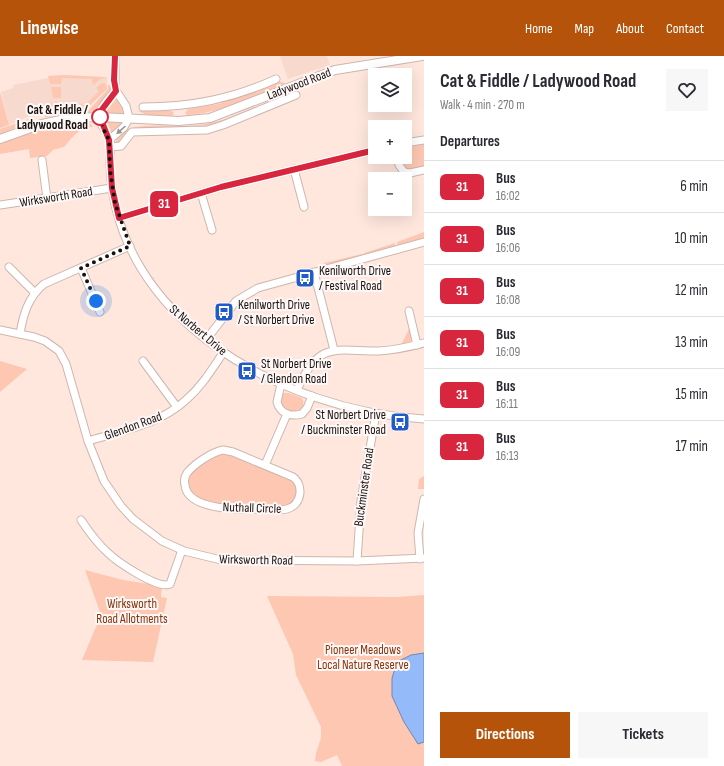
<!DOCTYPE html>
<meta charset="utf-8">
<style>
:root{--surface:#fff;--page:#f7f7f7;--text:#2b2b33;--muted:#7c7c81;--line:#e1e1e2;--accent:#b45309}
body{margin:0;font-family:"Sofia Sans Condensed",sans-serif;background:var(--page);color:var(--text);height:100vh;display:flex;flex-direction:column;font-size:15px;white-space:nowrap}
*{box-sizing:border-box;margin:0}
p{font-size:13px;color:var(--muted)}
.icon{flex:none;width:22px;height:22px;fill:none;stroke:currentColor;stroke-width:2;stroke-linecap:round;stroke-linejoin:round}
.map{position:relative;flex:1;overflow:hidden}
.side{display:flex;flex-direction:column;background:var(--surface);width:300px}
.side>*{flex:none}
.badge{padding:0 8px;border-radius:6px;font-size:14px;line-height:26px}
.tools{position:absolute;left:368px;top:12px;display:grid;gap:8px}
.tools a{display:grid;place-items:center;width:44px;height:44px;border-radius:0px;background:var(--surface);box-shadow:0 4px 16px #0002;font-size:20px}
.you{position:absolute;width:20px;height:20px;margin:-10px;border:3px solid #fff;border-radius:50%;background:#1a73e8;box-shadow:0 0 0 6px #1a73e833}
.map>.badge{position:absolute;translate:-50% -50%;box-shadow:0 0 0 2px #fff}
h2{padding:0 16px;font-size:15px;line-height:36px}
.round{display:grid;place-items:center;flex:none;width:42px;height:42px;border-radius:0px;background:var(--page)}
.summary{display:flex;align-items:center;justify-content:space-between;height:68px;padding:0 16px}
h1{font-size:19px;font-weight:700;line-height:30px}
.primary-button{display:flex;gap:8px;margin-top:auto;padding:8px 16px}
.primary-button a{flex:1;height:46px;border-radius:0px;background:var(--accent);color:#fff;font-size:16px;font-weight:700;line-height:46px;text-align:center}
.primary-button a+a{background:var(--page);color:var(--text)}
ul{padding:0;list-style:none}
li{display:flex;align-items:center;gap:12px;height:52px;padding:0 16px;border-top:1px solid var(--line)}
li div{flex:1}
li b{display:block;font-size:15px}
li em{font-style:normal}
li .badge{min-width:44px;font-weight:700;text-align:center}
header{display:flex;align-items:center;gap:24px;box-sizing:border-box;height:56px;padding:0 20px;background:var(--accent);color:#fff}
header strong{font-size:19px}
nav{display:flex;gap:22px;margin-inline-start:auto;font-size:14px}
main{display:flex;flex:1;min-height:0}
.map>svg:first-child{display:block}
.built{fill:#f8d9cd}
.green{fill:#fdc7b2}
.water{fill:#95bafa;stroke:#7087b3}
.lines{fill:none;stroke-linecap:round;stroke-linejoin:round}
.minor-casing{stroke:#cdb6ae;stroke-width:9}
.major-casing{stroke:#cdb6ae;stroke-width:10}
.minor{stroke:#fff;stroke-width:7}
.major{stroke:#fff;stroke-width:8}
.oneway{fill:#989493}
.line-casing{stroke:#fff;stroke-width:9}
.line{stroke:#d7263d;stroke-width:6}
.walk{stroke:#19110e;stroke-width:4;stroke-dasharray:0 7.2}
.stop-dot{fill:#fff;stroke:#d7263d;stroke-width:2}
.labels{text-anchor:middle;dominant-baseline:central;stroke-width:4;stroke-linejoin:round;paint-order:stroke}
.street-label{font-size:13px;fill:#19110e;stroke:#fdf8f7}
.stop-label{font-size:13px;font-weight:bold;fill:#19110e;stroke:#fdf8f7;text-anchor:end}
.poi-label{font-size:13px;fill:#19110e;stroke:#fdf8f7;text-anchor:start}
.park-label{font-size:13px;fill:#863309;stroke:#fdf8f7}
</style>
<header>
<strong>Linewise</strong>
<nav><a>Home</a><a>Map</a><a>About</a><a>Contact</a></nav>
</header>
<main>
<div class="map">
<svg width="424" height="710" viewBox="0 0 424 710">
<rect width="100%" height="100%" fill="#ffe7dd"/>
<g class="built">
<polygon points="280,0 327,0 330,9 288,23"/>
<polygon points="62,19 107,21 107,33 85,54 54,54 32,59 9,69 1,36 13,32 13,29"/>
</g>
<g class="green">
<polygon points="62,19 102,21 107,22 100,23 93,29 92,23 62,22 61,28 50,28 48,20"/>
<path d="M276,25L286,27C254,40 221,57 187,59L185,57L188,53L219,48Z"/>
<polygon points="102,27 106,28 107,33 85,54 58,53 55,45 60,49 81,50 81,47 84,50 99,35 96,32"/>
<polygon points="108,29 110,29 110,39 97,55 86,57 108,33"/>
<polygon points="51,31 61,31 61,42 53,42"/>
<path d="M294,34L295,37L213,69L131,74L120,87L116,86C121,63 168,71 186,70C226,68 259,50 294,34Z"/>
<polygon points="0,36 9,69 0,72"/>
<polygon points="114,41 124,51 123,57 122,59 104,58 103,56"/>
<polygon points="52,47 54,54 35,58 33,52"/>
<polygon points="144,54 172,55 174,58 172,60 147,59 138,55"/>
<polygon points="60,56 83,56 84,57 45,61 45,59"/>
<polygon points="32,62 32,64 0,79 0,73"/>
<path d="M73,64L74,66L90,67L93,71C79,71 72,82 64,91L53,94L47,100L30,102L29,93L0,98V86L49,69Z"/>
<polygon points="106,65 124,66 112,78"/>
<polygon points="424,88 424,110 413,115 403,112 399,101 405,101 405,92"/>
<polygon points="424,176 424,182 397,189 397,186"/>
<polygon points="395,187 395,190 365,199 364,197"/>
<polygon points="362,198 362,199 325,210 324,207"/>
<polygon points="409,273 411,274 412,283 410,286 401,289"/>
<polygon points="0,305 27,313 0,336"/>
<path d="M283,337H289L302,342C307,350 298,360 288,355C286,354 283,351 280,349L281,340Z"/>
<path d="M218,397C241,397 277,414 296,427C297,435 298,442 292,447C282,456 214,449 201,444C196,442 192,438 188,435C186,412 201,408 218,397Z"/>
<polygon points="424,420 424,433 418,433 419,423"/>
<polygon points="85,514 123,524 162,530 161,541 167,542 153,606 82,604 101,559"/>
<polygon points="424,539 424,710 342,710 337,699 321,706 315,705 316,697 321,682 321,671 296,619 293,598 267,540 397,541"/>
</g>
<polygon class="water" points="424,597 424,686 418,688 404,666 392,640 392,622 397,606 411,599"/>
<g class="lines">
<g class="minor-casing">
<g id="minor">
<path d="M115,35C111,41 101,49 100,57C97,67 108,76 110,85C111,92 110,99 110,106C113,264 284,355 424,363"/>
<path d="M143,51C191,51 232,43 276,23"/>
<polyline points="109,84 124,71 129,62 126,50 115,33 115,0"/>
<polyline points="405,87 424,84"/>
<polyline points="110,91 121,90 132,76 207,74 223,69 296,39"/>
<polyline points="397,101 399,109 404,116 410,117 424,114"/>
<polyline points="42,104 47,143"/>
<polyline points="294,113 304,151"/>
<polyline points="201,137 212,174"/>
<polyline points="0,149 112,132"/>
<polyline points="119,162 221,131 375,94"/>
<polyline points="9,211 35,237"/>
<polyline points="81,212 100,256"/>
<polyline points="314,216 334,294"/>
<polyline points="409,255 417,289"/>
<polyline points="0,274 34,281 45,285 59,295 66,308 88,385 104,425 121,450 133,463 162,485 184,495 221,504 357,505 424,502"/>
<path d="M20,278C23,259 28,241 44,228L130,190"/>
<polyline points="206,284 236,245 258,232 424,186"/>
<polyline points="143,305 177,351"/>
<path d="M281,328L277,346C280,358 291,361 302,358L307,352L312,340"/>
<path d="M297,334C319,284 334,295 379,295C394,294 409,291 424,287"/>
<path d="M88,385C122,375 161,368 187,343C202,330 212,313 223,297"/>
<path d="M223,394L233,396L293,421C304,429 302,449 287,453C280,455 271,453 263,453C244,454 187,455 185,429C184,425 185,420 187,417C194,408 212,396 223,394Z"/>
<polyline points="265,409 287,358"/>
<path d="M81,464C89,476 97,487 107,496C116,505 158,534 170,528L182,494"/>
<polyline points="420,503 418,477 424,443"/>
<polyline points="357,505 361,445 376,357"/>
</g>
</g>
<g class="major-casing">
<polyline id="major" points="0,83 42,68 70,62 100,61 179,65 210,62 335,14 422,0"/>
</g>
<use href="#minor" class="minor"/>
<use href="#major" class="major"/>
</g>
<defs><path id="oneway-solid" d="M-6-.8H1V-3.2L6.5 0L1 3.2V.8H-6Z"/></defs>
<use class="oneway" href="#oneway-solid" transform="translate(121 74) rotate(138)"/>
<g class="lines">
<g class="line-casing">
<polyline id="line" points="115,0 114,24 116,35 100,56 100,61 109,84 112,132 119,162 221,131 375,94"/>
</g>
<use href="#line" class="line"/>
<polyline class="walk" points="96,245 81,212 130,190 115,147 110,114 109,84 103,72 100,61"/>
</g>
<defs>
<g id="bus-square" transform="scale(1)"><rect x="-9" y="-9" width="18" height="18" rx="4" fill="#205bc8" stroke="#fdf8f7"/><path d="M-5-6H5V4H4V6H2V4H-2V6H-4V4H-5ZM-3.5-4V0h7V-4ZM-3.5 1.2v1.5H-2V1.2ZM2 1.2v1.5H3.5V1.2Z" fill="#fff"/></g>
</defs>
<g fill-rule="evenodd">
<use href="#bus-square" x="305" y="222"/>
<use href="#bus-square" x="224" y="256"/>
<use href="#bus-square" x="247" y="315"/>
<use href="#bus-square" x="400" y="366"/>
</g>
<circle class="stop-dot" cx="100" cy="61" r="8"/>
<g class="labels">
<g class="street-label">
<text transform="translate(299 28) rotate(-21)">Ladywood Road</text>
<text transform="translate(56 141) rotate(-9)">Wirksworth Road</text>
<text transform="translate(198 274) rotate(40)">St Norbert Drive</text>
<text transform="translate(133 370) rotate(-20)">Glendon Road</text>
<text transform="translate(364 431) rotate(-82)">Buckminster Road</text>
<text transform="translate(252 452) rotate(2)">Nuthall Circle</text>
<text transform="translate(256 504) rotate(1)">Wirksworth Road</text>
</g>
<g class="stop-label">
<text x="88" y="54">Cat &amp; Fiddle /<tspan x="88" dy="15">Ladywood Road</tspan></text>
</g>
<g class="poi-label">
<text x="319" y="215">Kenilworth Drive<tspan x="319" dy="15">/ Festival Road</tspan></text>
<text x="238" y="249">Kenilworth Drive<tspan x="238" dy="15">/ St Norbert Drive</tspan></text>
<text x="261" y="308">St Norbert Drive<tspan x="261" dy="15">/ Glendon Road</tspan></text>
<text x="386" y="359" text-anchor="end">St Norbert Drive<tspan x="386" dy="15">/ Buckminster Road</tspan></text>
</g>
<g class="park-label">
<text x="132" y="548">Wirksworth<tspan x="132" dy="15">Road Allotments</tspan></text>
<text x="363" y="594">Pioneer Meadows<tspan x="363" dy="15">Local Nature Reserve</tspan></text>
</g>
</g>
</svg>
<div class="tools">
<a><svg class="icon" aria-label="layers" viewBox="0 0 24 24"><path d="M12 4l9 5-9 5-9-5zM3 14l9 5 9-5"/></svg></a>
<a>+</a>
<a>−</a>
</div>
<div class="you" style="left:96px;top:245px"></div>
<b class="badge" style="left:164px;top:148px;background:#d7263d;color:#fff">31</b>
</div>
<section class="side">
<div class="summary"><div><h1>Cat &amp; Fiddle / Ladywood Road</h1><p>Walk · 4 min · 270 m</p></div><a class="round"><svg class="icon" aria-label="heart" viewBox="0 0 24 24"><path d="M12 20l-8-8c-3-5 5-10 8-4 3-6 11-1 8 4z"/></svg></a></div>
<h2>Departures</h2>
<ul>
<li><span class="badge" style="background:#d7263d;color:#fff">31</span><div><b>Bus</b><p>16:02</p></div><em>6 min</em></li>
<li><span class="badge" style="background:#d7263d;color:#fff">31</span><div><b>Bus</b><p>16:06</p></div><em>10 min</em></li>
<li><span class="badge" style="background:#d7263d;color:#fff">31</span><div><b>Bus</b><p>16:08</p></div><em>12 min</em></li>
<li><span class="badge" style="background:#d7263d;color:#fff">31</span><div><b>Bus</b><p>16:09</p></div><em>13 min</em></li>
<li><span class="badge" style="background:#d7263d;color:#fff">31</span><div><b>Bus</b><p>16:11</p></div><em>15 min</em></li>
<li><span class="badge" style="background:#d7263d;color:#fff">31</span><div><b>Bus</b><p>16:13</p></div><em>17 min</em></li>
</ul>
<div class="primary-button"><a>Directions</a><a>Tickets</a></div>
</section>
</main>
